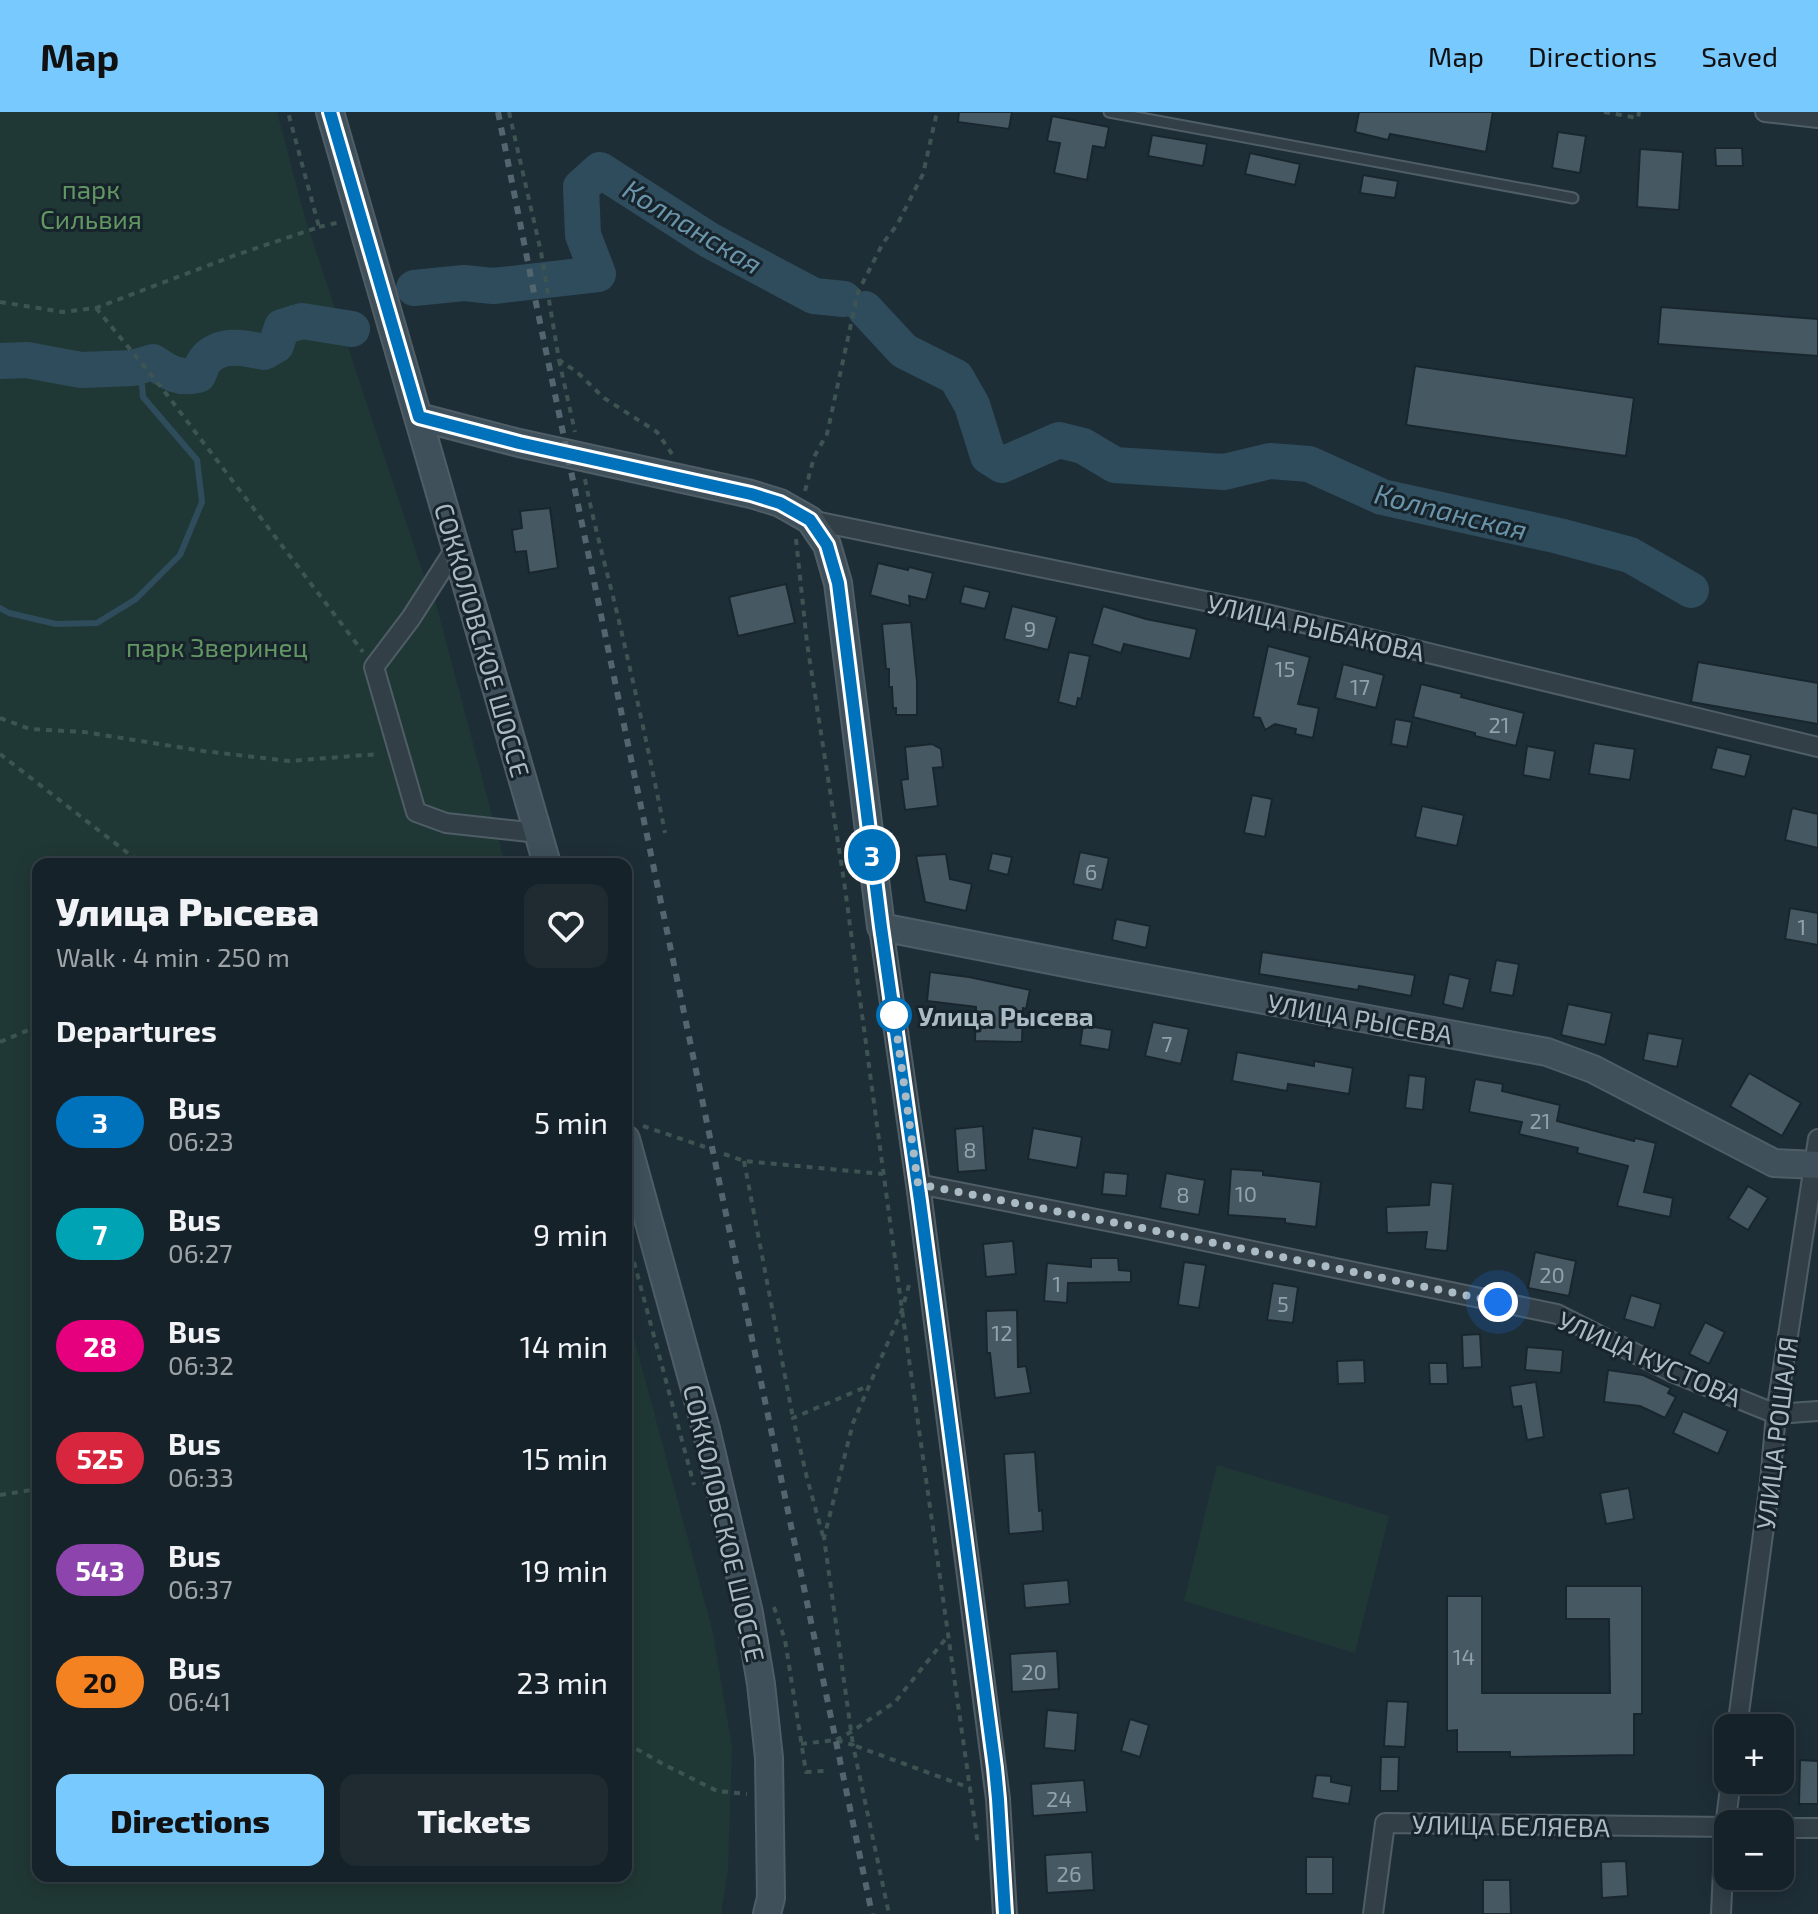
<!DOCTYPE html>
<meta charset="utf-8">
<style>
:root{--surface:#162229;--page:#1f2a31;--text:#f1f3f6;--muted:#9ea4a8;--line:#353f46;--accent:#78c9fd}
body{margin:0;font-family:"Exo 2",sans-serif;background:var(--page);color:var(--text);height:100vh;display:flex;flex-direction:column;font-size:30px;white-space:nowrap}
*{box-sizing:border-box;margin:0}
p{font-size:26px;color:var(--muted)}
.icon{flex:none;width:44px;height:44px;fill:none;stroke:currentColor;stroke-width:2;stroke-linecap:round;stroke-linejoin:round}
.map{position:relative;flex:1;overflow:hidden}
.panel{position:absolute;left:32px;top:746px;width:600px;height:1024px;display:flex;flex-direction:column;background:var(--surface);border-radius:16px;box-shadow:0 4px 20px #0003,0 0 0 2px var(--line)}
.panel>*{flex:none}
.badge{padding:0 16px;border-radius:26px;font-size:28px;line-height:52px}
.fabs{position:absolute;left:1714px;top:1602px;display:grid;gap:16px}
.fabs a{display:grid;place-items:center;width:80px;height:80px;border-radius:16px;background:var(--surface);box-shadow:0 4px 20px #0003,0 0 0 2px var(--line);font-size:40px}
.you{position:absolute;width:40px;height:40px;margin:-20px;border:6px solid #fff;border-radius:50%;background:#1a73e8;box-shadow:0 0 0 12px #1a73e833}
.map>.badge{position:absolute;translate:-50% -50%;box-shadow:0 0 0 4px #fff}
h2{padding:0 24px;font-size:30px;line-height:72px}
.round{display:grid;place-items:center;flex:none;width:84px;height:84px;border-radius:16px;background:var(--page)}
.overview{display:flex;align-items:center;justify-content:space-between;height:136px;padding:0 24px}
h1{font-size:38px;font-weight:800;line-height:60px}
.primary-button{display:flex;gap:16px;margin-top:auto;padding:16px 24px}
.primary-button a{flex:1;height:92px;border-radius:16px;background:var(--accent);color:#111;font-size:32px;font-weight:800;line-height:92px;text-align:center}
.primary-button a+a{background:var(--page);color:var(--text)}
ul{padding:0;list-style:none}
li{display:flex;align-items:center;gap:24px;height:112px;padding:0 24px}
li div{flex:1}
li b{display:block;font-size:30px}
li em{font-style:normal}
li .badge{min-width:88px;font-weight:700;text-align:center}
header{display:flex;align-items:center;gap:48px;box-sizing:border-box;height:112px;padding:0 40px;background:var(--accent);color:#111}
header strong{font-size:38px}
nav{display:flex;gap:44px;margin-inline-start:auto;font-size:28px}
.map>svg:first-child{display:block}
.green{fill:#203835}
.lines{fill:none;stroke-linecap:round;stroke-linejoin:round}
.stream{stroke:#2f4c5d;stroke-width:6}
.river{stroke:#2f4c5d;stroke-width:36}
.building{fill:#465963;stroke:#19262e;stroke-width:2}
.service-casing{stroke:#4f5d66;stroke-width:13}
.minor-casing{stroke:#4f5d66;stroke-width:22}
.tertiary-casing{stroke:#4f5d66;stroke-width:26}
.secondary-casing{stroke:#4f5d66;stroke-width:30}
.path{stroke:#3d5452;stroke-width:4;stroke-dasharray:6 6;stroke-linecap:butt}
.service{stroke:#323f47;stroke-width:9}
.minor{stroke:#323f47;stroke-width:18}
.tertiary{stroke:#323f47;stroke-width:22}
.secondary{stroke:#3f505b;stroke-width:26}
.rail{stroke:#53656f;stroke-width:6;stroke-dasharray:8 8;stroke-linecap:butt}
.line-casing{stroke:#fff;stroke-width:18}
.line{stroke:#0072bc;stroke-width:12}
.walk{stroke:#abbbc5;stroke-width:8;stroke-dasharray:0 14.4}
.stop-dot{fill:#fff;stroke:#0072bc;stroke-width:4}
.labels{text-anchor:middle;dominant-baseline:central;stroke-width:6;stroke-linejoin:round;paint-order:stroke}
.number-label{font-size:22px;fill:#92a2ac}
.park-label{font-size:26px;fill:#629662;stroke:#17242b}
.street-label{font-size:26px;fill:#abbbc5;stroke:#17242b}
.stop-label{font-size:26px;font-weight:bold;fill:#abbbc5;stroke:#17242b;text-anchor:start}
.water-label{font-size:28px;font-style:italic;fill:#6a94aa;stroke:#17242b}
</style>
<header>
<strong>Map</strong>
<nav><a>Map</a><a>Directions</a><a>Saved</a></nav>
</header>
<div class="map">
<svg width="1818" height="1802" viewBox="0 0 1818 1802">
<rect width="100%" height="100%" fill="#1e2e37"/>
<g class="green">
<polygon points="0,0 277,0 305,106 423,461 436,492 505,752 38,752 38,1764 626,1764 626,1196 713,1521 732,1635 728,1758 721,1802 0,1802"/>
<polygon points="1217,1353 1389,1404 1355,1541 1184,1489"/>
</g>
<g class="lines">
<g class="stream">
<polyline points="282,215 283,202 292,196 308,201 320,212"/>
<polyline points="0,496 9,501 56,512 97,511 136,487 180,443 202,390 197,348 143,285 142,273 133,256"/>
</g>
<g class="river">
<polyline points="414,176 464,171 493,174 598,162 583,123 581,75 600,58 709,128 814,184 844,187"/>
<polyline points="865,197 904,239 956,265 972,293 988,344 1002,353 1059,328 1083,334 1115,353 1224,360 1270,349 1309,352 1382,385 1559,424 1630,443 1691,478"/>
<path d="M0,249L27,248L81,258L133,256L153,250C169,261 179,267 198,263C201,257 203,249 208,245C224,231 245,236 264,240L276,233L282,215L302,209L352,217"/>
</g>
</g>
<g class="building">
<polygon points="959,0 1012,0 1009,17 958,10"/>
<polygon points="1359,0 1493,0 1486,40 1390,22 1388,28 1355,20"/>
<polygon points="1052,4 1109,15 1105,36 1093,34 1087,68 1054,61 1060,31 1047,29"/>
<polygon points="1558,20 1586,24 1580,61 1552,56"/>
<polygon points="1152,23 1207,32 1203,54 1148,44"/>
<polygon points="1715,36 1742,36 1743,54 1716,54"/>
<polygon points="1640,37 1683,40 1679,98 1637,95"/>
<polygon points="1250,41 1300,52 1295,73 1245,62"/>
<polygon points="1363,63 1398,69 1395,86 1360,81"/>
<polygon points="1661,195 1818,207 1818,244 1658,232"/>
<polygon points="1415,254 1634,286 1626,344 1406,313"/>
<polygon points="550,396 558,456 529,461 526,439 515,440 512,418 522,416 520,399"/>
<polygon points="878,451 908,458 909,455 933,461 926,488 909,484 910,494 870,483"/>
<polygon points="786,472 795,511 738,524 729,485"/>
<polygon points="964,474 990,480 985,497 960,491"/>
<polygon points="1012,494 1057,505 1048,538 1004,527"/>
<polygon points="1103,494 1146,507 1197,517 1190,547 1124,532 1121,541 1092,532"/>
<polygon points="911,510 917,570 917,603 896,603 896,596 893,596 892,575 889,575 889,557 886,557 882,512"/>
<polygon points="1268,534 1310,545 1298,592 1319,596 1313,626 1295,622 1296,617 1275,612 1265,618 1260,606 1253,605"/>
<polygon points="1069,540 1090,544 1081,587 1078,586 1076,595 1058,590"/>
<polygon points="1698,550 1818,571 1818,612 1691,590"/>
<polygon points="1343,552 1384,563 1376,596 1335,586"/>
<polygon points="1421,572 1462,582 1461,585 1524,601 1516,634 1475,624 1475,621 1413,605"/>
<polygon points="1395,607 1412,610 1407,635 1391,632"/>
<polygon points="1594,631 1635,637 1630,668 1589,662"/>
<polygon points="932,632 941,637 943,655 933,656 938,694 905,698 901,668 908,667 905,635"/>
<polygon points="1527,634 1555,639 1550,668 1523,663"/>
<polygon points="1717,635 1751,643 1745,665 1711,657"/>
<polygon points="1252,683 1272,687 1265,725 1244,721"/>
<polygon points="1422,694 1464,703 1457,734 1415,725"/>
<polygon points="1792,696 1818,702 1818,736 1785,728"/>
<polygon points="1080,740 1109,746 1102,778 1073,772"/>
<polygon points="992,741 1012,745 1008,763 988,758"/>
<polygon points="946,742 950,767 972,772 966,799 925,790 916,744"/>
<polygon points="1790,796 1818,801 1818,833 1785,827"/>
<polygon points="1116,807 1150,814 1146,836 1112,828"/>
<polygon points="1262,840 1415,863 1411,884 1359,874 1358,878 1259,862"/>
<polygon points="1496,848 1519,852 1513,884 1490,880"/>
<polygon points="930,860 969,865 1030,878 1026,897 1023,896 1022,930 975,929 976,895 927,889"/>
<polygon points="1449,862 1470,867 1463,897 1443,892"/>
<polygon points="1568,892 1612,901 1605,933 1561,923"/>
<polygon points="1153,910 1189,917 1181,952 1145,944"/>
<polygon points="1083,913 1112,918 1109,938 1080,933"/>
<polygon points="1648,921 1683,927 1677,955 1643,948"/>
<polygon points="1237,940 1314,954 1314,949 1353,956 1349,982 1288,972 1287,979 1232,969"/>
<polygon points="1749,961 1801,991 1782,1024 1730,994"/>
<polygon points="1409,963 1426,965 1423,998 1405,996"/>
<polygon points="1475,967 1503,972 1502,979 1560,993 1557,1009 1634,1029 1635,1026 1656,1031 1644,1080 1673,1086 1670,1105 1617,1094 1628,1054 1577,1041 1578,1036 1519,1022 1522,1010 1469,1000"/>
<polygon points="983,1014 986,1058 958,1060 955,1017"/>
<polygon points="1033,1016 1082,1025 1077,1056 1028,1047"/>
<polygon points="1231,1057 1263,1059 1263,1063 1321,1070 1316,1115 1285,1111 1285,1107 1228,1103"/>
<polygon points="1104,1060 1128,1062 1126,1084 1102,1082"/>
<polygon points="1166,1061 1205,1068 1199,1103 1160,1096"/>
<polygon points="1431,1070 1453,1072 1447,1139 1425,1137 1427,1120 1387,1121 1386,1095 1429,1093"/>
<polygon points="1748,1074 1768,1086 1748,1118 1728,1106"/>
<polygon points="1013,1129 1016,1162 986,1165 983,1132"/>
<polygon points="1535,1140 1576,1149 1569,1184 1528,1176"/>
<polygon points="1091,1146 1118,1146 1119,1158 1131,1159 1131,1170 1068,1171 1067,1191 1044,1189 1047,1151 1091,1155"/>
<polygon points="1184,1150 1206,1153 1199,1196 1178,1193"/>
<polygon points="1273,1171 1298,1175 1293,1211 1267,1208"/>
<polygon points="1631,1183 1661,1192 1654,1216 1624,1207"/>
<polygon points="1017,1198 1018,1255 1026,1254 1031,1281 995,1286 990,1241 987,1241 986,1199"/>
<polygon points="1705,1210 1725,1220 1709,1252 1689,1242"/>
<polygon points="1480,1222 1482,1255 1463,1256 1462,1223"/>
<polygon points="1527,1235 1563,1238 1561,1261 1525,1258"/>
<polygon points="1364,1248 1365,1271 1338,1272 1337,1249"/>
<polygon points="1429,1251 1447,1251 1448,1272 1430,1272"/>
<polygon points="1608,1258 1643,1263 1671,1276 1668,1281 1676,1285 1665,1306 1640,1294 1604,1290"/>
<polygon points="1536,1270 1544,1325 1527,1328 1521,1294 1513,1295 1510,1274"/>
<polygon points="1683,1299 1728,1319 1718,1342 1673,1321"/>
<polygon points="1035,1340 1039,1399 1042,1398 1043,1419 1009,1422 1004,1342"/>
<polygon points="1629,1376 1634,1407 1606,1412 1600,1381"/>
<polygon points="1068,1468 1070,1492 1025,1496 1023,1472"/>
<polygon points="1566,1474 1642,1474 1642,1602 1634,1602 1634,1643 1510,1645 1510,1640 1457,1640 1457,1618 1447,1619 1447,1484 1482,1484 1482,1581 1610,1581 1609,1507 1566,1507"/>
<polygon points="1057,1539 1059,1577 1012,1580 1010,1542"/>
<polygon points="1387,1589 1408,1590 1405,1635 1384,1634"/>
<polygon points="1047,1598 1078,1601 1075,1639 1044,1636"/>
<polygon points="1130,1607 1149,1613 1140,1645 1121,1639"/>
<polygon points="1381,1645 1399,1645 1398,1679 1380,1679"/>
<polygon points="1800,1648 1818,1649 1818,1692 1799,1692"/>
<polygon points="1316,1663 1331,1664 1331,1670 1352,1674 1349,1692 1312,1686"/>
<polygon points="1084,1668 1087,1700 1033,1704 1031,1672"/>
<polygon points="1092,1740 1094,1778 1047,1781 1045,1743"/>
<rect x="1306" y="1745" width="27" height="37"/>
<polygon points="1626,1749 1628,1784 1602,1786 1601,1750"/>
<polygon points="1483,1768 1510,1768 1511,1802 1483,1802"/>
</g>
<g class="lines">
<g class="service-casing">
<polyline id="service" points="1109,0 1573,86"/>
</g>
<g class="minor-casing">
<g id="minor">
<polyline points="1765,0 1818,6"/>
<polyline points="810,408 1254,499 1818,635"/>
<polyline points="457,434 411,506 374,555 416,700 446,711 538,721"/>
<polyline points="918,1072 1142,1116 1557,1202 1672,1260 1776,1302 1818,1299"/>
<polyline points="1737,1616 1770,1370 1776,1302 1818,1027"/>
<polyline points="1780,1716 1818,1716"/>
<polyline points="1373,1802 1385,1711 1728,1715"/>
<polyline points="1721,1802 1725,1715 1731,1668"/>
</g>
</g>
<g class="tertiary-casing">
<polyline id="tertiary" points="881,815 918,1072 998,1687 1005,1802"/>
</g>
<g class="secondary-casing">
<g id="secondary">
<polyline points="330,0 547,752"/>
<polyline points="419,305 519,331 751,382 780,391 810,408 827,433 838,471 881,815 1096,857 1547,940 1593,957 1774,1051 1818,1053"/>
<polyline points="626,1027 706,1317 749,1501 761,1572 769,1646 771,1786 767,1802"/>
</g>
</g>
<g class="path">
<polyline points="509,0 541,140 559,248 577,260 604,286 657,320 672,342"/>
<polyline points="1604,0 1638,6 1639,0"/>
<polyline points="319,115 340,110"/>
<polyline points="0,190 63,200 96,196 233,144 319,115 288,0"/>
<polyline points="96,196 158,271 363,540"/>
<polyline points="559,248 575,320"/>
<path d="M585,367C594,414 607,459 618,505C635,577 651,649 665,721"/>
<polyline points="805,379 814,345 827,322 858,180 883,131 897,113 923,62 937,0"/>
<polyline points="796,427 807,531 844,769 902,1198 978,1733"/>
<polyline points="0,606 30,617 84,620 203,639 289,649 379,642"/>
<polyline points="0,642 142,752"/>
<polyline points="0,930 38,914"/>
<polyline points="643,1014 705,1035"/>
<polyline points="724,1042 744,1049 883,1062"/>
<polyline points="744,1049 793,1306"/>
<polyline points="634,1150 694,1373"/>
<polyline points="909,1173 902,1198 853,1311 824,1426 853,1633 970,1676"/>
<polyline points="0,1383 38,1377"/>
<polyline points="823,1424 807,1366 793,1306 868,1274"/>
<polyline points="774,1495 785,1528 806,1660 824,1659"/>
<polyline points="836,1628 851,1620 895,1590 947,1525"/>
<polyline points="626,1631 663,1652 717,1679 747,1682"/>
<polyline points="801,1632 836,1628 853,1633 889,1802"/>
</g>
<use href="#service" class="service"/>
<use href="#minor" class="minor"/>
<use href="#tertiary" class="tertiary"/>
<use href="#secondary" class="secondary"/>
<polyline class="rail" points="498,0 537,196 872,1802"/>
</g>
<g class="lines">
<g class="line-casing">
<polyline id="line" points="330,0 419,305 519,331 751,382 780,391 810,408 827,433 838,471 881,815 920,1089 995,1656 998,1687 1005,1802"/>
</g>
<use href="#line" class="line"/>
<polyline class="walk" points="894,903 894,901 918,1072 1142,1116 1498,1190"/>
</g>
<circle class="stop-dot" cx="894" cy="903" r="16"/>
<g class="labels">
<g class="number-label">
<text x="1030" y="516">9</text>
<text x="1285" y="556">15</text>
<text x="1360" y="574">17</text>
<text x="1499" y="612">21</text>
<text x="1091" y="759">6</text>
<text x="1802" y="814">1</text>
<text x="1167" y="931">7</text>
<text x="1540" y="1008">21</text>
<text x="970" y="1037">8</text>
<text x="1246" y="1081">10</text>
<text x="1183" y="1082">8</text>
<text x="1552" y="1162">20</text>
<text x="1057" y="1171">1</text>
<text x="1283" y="1191">5</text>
<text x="1002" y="1220">12</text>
<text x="1464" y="1544">14</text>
<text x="1034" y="1559">20</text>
<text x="1059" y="1686">24</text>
<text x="1069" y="1761">26</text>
</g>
<g class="park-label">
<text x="91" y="76">парк<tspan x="91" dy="30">Сильвия</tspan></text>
<text x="217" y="534">парк Зверинец</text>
</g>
<g class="street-label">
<text transform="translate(1316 515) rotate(13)">УЛИЦА РЫБАКОВА</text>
<text transform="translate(483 528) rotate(74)">СОККОЛОВСКОЕ ШОССЕ</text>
<text transform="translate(1360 906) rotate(10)">УЛИЦА РЫСЕВА</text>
<text transform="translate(1650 1246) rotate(24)">УЛИЦА КУСТОВА</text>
<text transform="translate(1776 1321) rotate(-83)">УЛИЦА РОШАЛЯ</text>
<text transform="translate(725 1411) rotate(77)">СОККОЛОВСКОЕ ШОССЕ</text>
<text transform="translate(1511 1713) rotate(1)">УЛИЦА БЕЛЯЕВА</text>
</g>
<g class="stop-label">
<text x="918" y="903">Улица Рысева</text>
</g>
<g class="water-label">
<text transform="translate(693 114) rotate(31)">Колпанская</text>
<text transform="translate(1451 399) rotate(14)">Колпанская</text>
</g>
</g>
</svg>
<div class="fabs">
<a>+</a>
<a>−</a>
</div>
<div class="you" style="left:1498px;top:1190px"></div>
<b class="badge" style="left:872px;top:743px;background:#0072bc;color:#fff">3</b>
<section class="panel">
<div class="overview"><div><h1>Улица Рысева</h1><p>Walk · 4 min · 250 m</p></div><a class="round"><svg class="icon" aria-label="heart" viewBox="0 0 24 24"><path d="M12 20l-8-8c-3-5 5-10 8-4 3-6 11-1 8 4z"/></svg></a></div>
<h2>Departures</h2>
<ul>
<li><span class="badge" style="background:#0072bc;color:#fff">3</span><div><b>Bus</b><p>06:23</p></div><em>5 min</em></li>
<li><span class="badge" style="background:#00a3b4;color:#fff">7</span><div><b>Bus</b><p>06:27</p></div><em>9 min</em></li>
<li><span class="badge" style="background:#e6007e;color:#fff">28</span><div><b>Bus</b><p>06:32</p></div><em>14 min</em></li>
<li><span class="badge" style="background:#d7263d;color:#fff">525</span><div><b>Bus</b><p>06:33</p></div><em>15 min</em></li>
<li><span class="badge" style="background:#8e44ad;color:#fff">543</span><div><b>Bus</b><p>06:37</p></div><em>19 min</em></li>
<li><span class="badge" style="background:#f58220;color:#111">20</span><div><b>Bus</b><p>06:41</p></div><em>23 min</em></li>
</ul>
<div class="primary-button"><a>Directions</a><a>Tickets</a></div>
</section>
</div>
